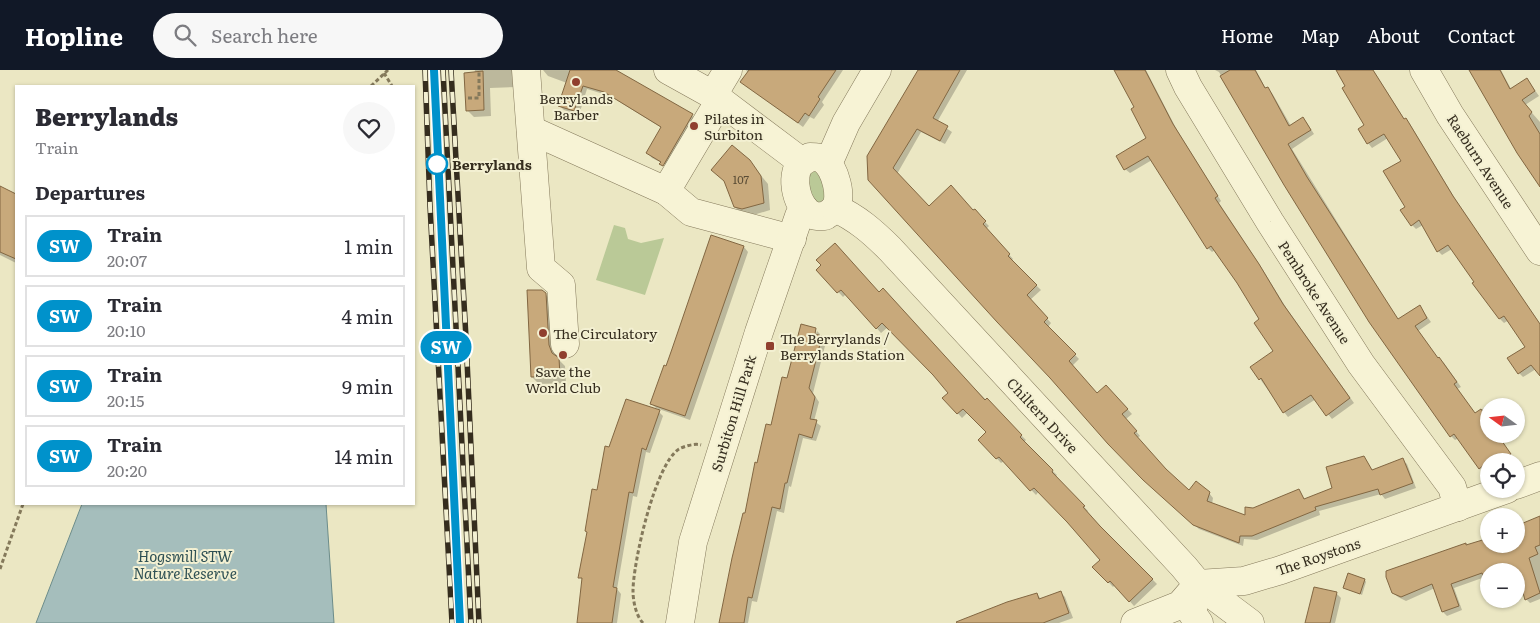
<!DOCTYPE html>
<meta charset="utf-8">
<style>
:root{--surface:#fff;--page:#f7f7f7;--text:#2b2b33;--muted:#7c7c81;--line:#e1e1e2;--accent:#111827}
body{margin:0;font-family:Literata,serif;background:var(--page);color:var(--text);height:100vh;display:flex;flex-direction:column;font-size:19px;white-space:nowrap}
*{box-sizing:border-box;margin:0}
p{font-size:16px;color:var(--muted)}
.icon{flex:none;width:28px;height:28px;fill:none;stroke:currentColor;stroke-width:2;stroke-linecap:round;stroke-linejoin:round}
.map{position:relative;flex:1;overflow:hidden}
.panel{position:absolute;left:15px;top:15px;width:400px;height:420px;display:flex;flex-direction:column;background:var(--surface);border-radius:0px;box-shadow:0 1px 4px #0004}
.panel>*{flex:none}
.badge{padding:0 10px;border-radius:16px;font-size:18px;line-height:32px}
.needle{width:32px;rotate:285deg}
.fabs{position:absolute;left:1480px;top:328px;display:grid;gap:10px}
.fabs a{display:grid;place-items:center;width:45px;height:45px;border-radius:50%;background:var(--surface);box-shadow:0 1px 4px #0004;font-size:25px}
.map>.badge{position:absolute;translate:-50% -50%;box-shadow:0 0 0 2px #fff}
h2{padding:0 20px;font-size:19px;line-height:45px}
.round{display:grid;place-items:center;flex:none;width:52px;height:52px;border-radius:26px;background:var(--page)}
.headline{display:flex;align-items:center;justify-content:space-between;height:85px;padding:0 20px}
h1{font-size:24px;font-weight:800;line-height:38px}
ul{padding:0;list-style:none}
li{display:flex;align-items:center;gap:15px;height:62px;margin:0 10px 8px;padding:0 10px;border:2px solid var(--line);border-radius:0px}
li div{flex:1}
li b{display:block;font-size:19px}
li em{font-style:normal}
li .badge{min-width:55px;font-weight:700;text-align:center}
header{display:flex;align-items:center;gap:30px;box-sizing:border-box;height:70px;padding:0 25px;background:var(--accent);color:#fff}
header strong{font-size:24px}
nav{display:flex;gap:28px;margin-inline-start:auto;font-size:18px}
.search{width:350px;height:45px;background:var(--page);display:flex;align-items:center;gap:12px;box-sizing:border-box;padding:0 18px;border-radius:28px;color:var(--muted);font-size:19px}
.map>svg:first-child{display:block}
.green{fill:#bac997}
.water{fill:#a5bebc;stroke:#6c8c8a}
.shadow{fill:#0003}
.building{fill:#c8a97b;stroke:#826742}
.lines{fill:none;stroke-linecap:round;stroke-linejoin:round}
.minor-casing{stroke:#84795b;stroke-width:29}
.path{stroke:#84795b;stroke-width:3;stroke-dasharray:4 2.5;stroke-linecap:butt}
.minor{stroke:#f7f3d5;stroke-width:28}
.rail-casing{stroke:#352d1e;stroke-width:5.5}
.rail{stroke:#f3f0d2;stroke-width:4;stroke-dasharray:11;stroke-linecap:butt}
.line-casing{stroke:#fff;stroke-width:11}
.line{stroke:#0092cb;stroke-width:8}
.poi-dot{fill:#903f2e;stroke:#f3f0d2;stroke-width:2}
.stop-dot{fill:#fff;stroke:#0092cb;stroke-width:2.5}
.labels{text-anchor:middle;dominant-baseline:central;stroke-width:4;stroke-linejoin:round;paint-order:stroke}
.number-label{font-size:11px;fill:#5a4c35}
.poi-label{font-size:14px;fill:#352d1e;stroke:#f3f0d2;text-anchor:start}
.street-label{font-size:14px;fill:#352d1e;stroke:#f3f0d2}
.stop-label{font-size:14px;font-weight:bold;fill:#352d1e;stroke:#f3f0d2;text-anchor:start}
.water-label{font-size:15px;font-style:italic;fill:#2e5054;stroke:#f3f0d2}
</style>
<header>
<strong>Hopline</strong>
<div class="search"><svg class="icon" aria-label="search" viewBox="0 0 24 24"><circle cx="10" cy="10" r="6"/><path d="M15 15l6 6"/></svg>Search here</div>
<nav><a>Home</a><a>Map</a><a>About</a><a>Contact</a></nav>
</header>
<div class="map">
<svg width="1540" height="553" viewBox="0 0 1540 553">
<rect width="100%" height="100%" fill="#ebe7c3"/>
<g class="green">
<polygon points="816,95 828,126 823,135 810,131 804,104"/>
<polygon points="614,155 625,158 628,169 641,173 664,168 645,225 596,210"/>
</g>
<polygon class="water" points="82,434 326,434 334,553 36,553"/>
<g class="shadow">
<polygon points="475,0 517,0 517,17 490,18 491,46 474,47 467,40"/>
<polygon points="543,0 611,0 690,43 694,48 668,96 652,88 648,83 662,58 610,26 587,19 579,45 564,40 559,35 567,13 548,6"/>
<polygon points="746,0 843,0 822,32 824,35 814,49 810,47 803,57 747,16 748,3"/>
<polygon points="919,0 967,0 937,52 952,62 945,74 921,62 897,104 929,138 973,142 975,141 986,153 989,156 986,159 1013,189 1011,191 1041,220 1030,230 1051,253 1048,257 1079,289 1072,296 1097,325 1106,316 1132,344 1126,349 1140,366 1137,368 1167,402 1190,422 1209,423 1213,428 1212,434 1246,447 1253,439 1299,420 1305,430 1334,419 1363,387 1373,401 1402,390 1407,394 1416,418 1385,429 1381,424 1319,441 1320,445 1257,470 1244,469 1243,476 1199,459 1149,415 869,110"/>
<polygon points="1115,0 1146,0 1177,60 1221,131 1219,133 1263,200 1287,239 1354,333 1332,349 1316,329 1288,347 1284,342 1260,309 1275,281 1260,250 1238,213 1215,180 1212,182 1208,178 1152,90 1130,103 1125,99 1148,69 1136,38"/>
<polygon points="1215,0 1256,0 1266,19 1272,23 1291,56 1303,49 1307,53 1314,64 1292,79 1398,250 1419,236 1431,252 1418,261 1438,289 1444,293 1461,317 1457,319 1475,344 1496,330 1502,336 1489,336 1489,364 1497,364 1514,389 1511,391 1489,391 1489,400 1484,403 1459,368 1455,370 1451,366 1285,114 1219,2"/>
<polygon points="1337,0 1373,0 1405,50 1410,54 1457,132 1540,254 1540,304 1536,299 1523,307 1519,303 1527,277 1509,250 1504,253 1500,249 1474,214 1475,213 1452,179 1442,185 1438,181 1423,155 1416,159 1412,155 1407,137 1403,91 1388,68 1372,78 1368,73 1366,56"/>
<polygon points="1471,0 1501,0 1511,19 1527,9 1539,26 1525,35 1540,52 1540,114"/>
<polygon points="749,91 768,114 770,140 750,146 742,144 735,137 726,112"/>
<polygon points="0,118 16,125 16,193 0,185"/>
<polygon points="711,166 744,177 748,182 690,350 656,338 652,334 666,298"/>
<polygon points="818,200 879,223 1026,370 1023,373 1057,405 1055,407 1088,441 1087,442 1105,462 1157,514 1134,536 1115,515 1113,517 1094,497 1102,490 1039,421 1036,425 1004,391 1001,393 980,370 988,362 968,342 962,348 944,328 950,323 888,257 881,263 846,224 843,227"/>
<polygon points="542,221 552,231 556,283 558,289 565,296 566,313 539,314 532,307"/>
<polygon points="801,256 817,260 814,260 812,270 814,270 817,261 820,264 819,266 826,272 813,323 819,332 814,351 821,356 816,371 803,368 791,417 789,416 784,443 777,441 757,532 752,531 748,553 721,553 733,488 744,444 746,444 756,394 758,394 767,355 771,356 782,309 788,310"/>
<polygon points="659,342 663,346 650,383 646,382 637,427 633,426 617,519 621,524 617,553 578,553 583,510 580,507 598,422 610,378"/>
<polygon points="1540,447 1540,529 1530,533 1526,529 1523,521 1521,521 1517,517 1516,501 1489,501 1489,512 1485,507 1454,518 1462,540 1447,546 1443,542 1435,518 1406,531 1398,527 1393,523 1489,474 1516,474"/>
<polygon points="1365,510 1366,512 1362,525 1344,517"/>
<polygon points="1061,523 1065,527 1073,548 1059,553 958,553 1037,524 1041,529"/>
<polygon points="1337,524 1341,528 1335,553 1306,553"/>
</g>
<g class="building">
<polygon points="570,0 616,0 693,44 663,96 659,94 661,92 646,83 661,57 604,22 583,16 574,41 558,36"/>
<polygon points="749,0 836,0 818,27 820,29 809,46 805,43 798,53 740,12"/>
<polygon points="918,0 960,0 933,48 948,56 940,71 917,59 893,98 929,136 951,115 973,140 975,139 982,147 986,151 983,154 1010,184 1008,186 1037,215 1027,225 1048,248 1044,252 1076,284 1069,291 1097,323 1106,315 1128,339 1122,344 1137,361 1134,363 1166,399 1189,420 1196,411 1210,422 1207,431 1245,445 1245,437 1253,438 1299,419 1304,429 1332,418 1326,397 1364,386 1372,400 1403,388 1413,413 1380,425 1378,419 1315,437 1316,440 1252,466 1240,466 1239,473 1193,455 1143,410 1108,374 1050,308 997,252 868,110 867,86"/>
<polygon points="1114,0 1145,0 1173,54 1218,126 1215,128 1259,194 1283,234 1350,328 1326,346 1311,325 1283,343 1261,308 1259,310 1250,297 1273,281 1254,253 1259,249 1237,213 1211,176 1207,179 1148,86 1124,100 1116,86 1146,68 1131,39 1134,37"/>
<polygon points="1230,0 1255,0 1265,18 1268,17 1289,56 1303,47 1311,60 1288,74 1307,107 1398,249 1420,235 1427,248 1415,256 1438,288 1439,287 1457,312 1454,314 1475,343 1481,339 1489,351 1489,364 1497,364 1511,384 1500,391 1489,391 1479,399 1454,364 1450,367 1369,252 1284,115 1220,6"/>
<polygon points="1336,0 1373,0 1404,49 1406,48 1453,126 1540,254 1540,306 1531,295 1518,304 1507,288 1525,277 1504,246 1499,249 1472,213 1474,212 1448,175 1437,182 1419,150 1411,156 1400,140 1405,137 1383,101 1401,91 1384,64 1367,74 1358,59 1364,55 1342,18 1345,16"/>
<polygon points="1469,0 1500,0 1510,19 1527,8 1535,21 1522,30 1532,42 1529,46 1540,64 1540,117 1517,83"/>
<polygon points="483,1 484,40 466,41 464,3"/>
<polygon points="732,75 750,90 761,106 764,133 742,139 734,137 724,111 711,100"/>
<polygon points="0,116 16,124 16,189 0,182"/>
<polygon points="711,165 744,176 685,346 650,334 664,295 666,296 672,279"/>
<polygon points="835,173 879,222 883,218 985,330 987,328 1022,365 1020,367 1053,400 1052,402 1085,436 1083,437 1100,456 1153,509 1129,532 1110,511 1108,513 1092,497 1100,490 1067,452 1034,418 1030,421 999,387 996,389 978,370 986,362 963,339 957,344 942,328 948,323 933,305 882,253 876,259 841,220 837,223 816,200 821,195 816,190"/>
<polygon points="527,220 542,220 546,223 549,275 552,283 559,288 560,306 531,307"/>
<polygon points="801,254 816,258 815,264 822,266 809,318 815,327 810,349 817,350 812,368 799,364 787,413 785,413 780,439 772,437 752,528 748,527 744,553 719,553 732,488 743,443 745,443 755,392 757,393 766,354 771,355 782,307 787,308"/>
<polygon points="626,329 660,340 646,380 642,378 633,423 629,422 613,517 617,518 612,553 577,553 582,508 578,508 587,462 585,461 592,419 597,420 605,376 609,377"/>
<polygon points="1540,446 1540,475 1535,477 1538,484 1529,488 1540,523 1525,530 1521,516 1516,518 1516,498 1508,501 1489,501 1489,508 1485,509 1482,503 1451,514 1459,536 1442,542 1432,514 1401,527 1392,523 1386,507 1386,501 1466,473 1466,475 1489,468 1489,474 1516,474 1516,456"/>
<polygon points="1348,503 1365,509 1360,524 1343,518"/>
<polygon points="1314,517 1337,522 1330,553 1305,553"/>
<polygon points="1061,521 1069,543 1043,553 957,553 956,552 1007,532 1037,523 1039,529"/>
</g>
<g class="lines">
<g class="minor-casing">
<g id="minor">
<polyline points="526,0 541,198 561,215 565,274"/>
<polyline points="668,0 713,25 794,86 800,93"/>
<polyline points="1180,0 1188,17 1270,152 1361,294 1452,417 1458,437"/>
<polyline points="1424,0 1450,45 1540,181"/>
<polyline points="713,25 728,0"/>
<polyline points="531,60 666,121 720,30"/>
<path d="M810,87C816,87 821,87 825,91C835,99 843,127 835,138C833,141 828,144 825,146C822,146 817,147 813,145C797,140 789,106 801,93C803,91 808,89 810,87Z"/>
<polyline points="826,91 832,85 846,53 877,0"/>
<polyline points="666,121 691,142 792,169"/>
<path d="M835,138C857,148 873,162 890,179L1184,497L1198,514L1250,553"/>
<polyline points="1516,415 1540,406"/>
<polyline points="1198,514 1192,543 1199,553"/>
<polyline points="680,553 693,472 759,262 799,146 804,138"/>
<polyline points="1135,553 1180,535 1198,514 1244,511 1281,500 1507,419"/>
</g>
</g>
<g class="path">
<polyline points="384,3 392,16"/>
<polyline points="371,16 388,0"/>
<polyline points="468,28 479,28 479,0"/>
<polyline points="0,499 23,434"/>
<path d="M643,553C636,546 633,531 633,521C633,493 655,394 679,379C685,376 695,373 701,375"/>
</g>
<use href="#minor" class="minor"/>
<g class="rail-casing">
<g id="rail">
<polyline points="425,0 430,136 452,553"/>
<polyline points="434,0 439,141 460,553"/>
<polyline points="443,0 471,553"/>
<polyline points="451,0 466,268 479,553"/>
</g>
</g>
<use href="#rail" class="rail"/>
</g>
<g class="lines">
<g class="line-casing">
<polyline id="line" points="434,0 460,553"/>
</g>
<use href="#line" class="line"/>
</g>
<g class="poi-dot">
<circle cx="576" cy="12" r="5"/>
<circle cx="694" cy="56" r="5"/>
<circle cx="543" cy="263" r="5"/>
<rect x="765" y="271" width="10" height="10" rx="2.5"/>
<circle cx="563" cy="285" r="5"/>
</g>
<circle class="stop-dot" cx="437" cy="94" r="10"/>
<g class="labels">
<g class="number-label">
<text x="741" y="109">107</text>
</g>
<g class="poi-label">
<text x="576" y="28" text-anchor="middle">Berrylands<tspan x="576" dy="16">Barber</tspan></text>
<text x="704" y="48">Pilates in<tspan x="704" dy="16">Surbiton</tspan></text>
<text x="553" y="263">The Circulatory</text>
<text x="780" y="268">The Berrylands /<tspan x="780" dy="16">Berrylands Station</tspan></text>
<text x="563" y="301" text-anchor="middle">Save the<tspan x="563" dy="16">World Club</tspan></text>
</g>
<g class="street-label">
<text transform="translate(1481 91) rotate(57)">Raeburn Avenue</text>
<text transform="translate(1315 222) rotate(57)">Pembroke Avenue</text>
<text transform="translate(733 343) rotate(-73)">Surbiton Hill Park</text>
<text transform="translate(1043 345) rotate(47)">Chiltern Drive</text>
<text transform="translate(1318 486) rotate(-19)">The Roystons</text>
</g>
<g class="stop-label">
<text x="452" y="94">Berrylands</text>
</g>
<g class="water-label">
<text x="185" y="485">Hogsmill STW<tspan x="185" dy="17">Nature Reserve</tspan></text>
</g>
</g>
</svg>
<div class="fabs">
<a><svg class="needle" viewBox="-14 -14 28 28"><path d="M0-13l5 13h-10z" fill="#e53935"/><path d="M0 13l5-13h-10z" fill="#7c7c81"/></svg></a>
<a><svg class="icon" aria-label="locate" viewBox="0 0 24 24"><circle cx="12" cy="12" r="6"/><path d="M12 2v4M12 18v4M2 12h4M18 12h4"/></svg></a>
<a>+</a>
<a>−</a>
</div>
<b class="badge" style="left:446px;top:277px;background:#0092cb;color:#fff">SW</b>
<section class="panel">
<div class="headline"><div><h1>Berrylands</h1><p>Train</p></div><a class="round"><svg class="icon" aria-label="heart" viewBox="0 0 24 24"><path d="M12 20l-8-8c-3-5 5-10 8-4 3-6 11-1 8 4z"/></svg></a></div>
<h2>Departures</h2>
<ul>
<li><span class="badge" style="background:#0092cb;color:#fff">SW</span><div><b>Train</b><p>20:07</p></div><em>1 min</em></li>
<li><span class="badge" style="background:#0092cb;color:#fff">SW</span><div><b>Train</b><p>20:10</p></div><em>4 min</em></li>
<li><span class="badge" style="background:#0092cb;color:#fff">SW</span><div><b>Train</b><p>20:15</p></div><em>9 min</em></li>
<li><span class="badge" style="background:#0092cb;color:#fff">SW</span><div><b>Train</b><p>20:20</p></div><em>14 min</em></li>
</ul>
</section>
</div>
